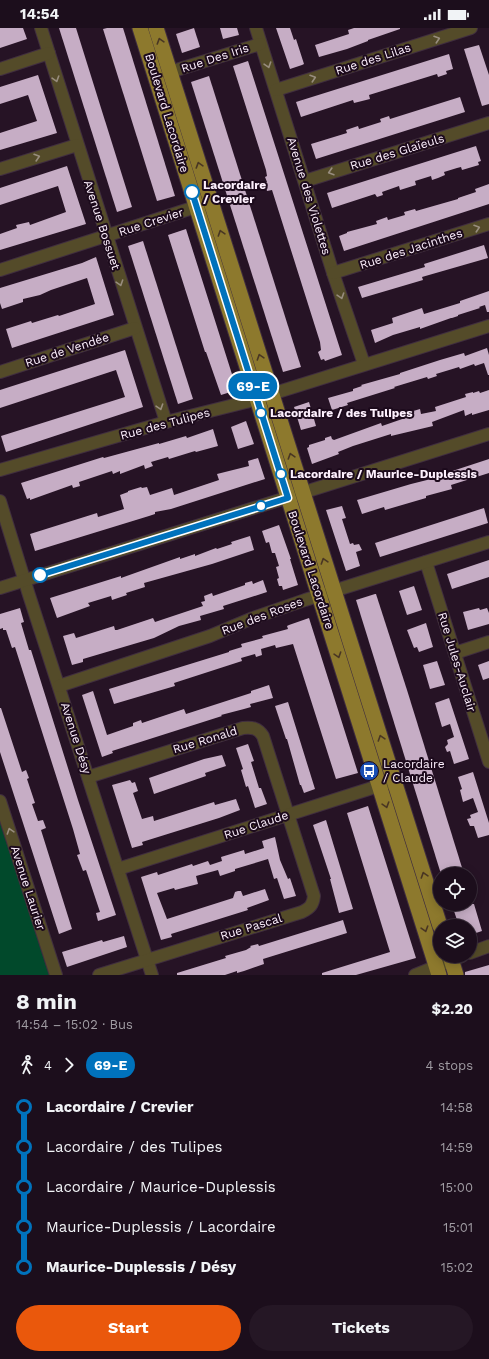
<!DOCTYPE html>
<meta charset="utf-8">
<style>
:root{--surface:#1c0e1c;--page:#251725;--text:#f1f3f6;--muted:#a09ca3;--line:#3a2e3b;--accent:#ea580c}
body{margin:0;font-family:"Work Sans",sans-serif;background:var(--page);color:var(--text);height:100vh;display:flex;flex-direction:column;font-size:15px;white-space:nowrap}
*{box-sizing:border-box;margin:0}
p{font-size:13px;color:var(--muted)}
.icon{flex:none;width:22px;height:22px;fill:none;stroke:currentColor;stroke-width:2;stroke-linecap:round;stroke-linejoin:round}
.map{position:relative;height:947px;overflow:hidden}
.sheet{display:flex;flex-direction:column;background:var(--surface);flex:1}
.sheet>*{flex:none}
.badge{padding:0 8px;border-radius:13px;font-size:14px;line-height:26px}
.controls{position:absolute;left:433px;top:839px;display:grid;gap:8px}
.controls a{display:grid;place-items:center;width:44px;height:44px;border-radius:50%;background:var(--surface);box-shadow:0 2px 10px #0003,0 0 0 1px var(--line);font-size:20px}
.map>.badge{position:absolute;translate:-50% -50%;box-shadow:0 0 0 2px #fff}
.legs{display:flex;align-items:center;gap:6px;height:44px;padding:0 16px;font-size:13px}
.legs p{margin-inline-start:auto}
.headline{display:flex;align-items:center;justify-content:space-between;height:68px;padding:0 16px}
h1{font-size:22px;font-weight:700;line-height:30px}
.primary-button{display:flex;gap:8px;margin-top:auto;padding:8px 16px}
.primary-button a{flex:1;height:46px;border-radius:24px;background:var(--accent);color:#fff;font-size:16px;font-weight:700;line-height:46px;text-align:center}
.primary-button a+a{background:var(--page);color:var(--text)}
ul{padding:0 16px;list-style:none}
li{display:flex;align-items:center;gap:14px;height:40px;font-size:15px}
li i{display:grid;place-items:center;width:6px;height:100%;margin:0 5px;background:currentColor}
li i::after{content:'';width:10px;height:10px;margin:-5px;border:3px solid;border-radius:50%;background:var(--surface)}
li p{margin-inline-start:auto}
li:first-child i{background:linear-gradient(#0000 50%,currentColor 0)}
li:last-child i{background:linear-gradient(currentColor 50%,#0000 0)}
.status{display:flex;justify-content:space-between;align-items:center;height:28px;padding:0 20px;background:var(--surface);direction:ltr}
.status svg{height:11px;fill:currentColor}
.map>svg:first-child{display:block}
.green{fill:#01492b}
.building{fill:#c6adc5}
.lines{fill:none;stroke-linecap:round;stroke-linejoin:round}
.minor-casing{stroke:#402e3f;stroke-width:14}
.major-casing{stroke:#402e3f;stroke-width:17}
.minor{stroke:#544b29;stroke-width:12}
.major{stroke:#8d792d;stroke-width:15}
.oneway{stroke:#988d7e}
.oneway2{stroke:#493623}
.line-1-casing{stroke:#fff;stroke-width:9}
.line-1{stroke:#0072bc;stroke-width:6}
.stop-1-dot{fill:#fff;stroke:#0072bc;stroke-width:2}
.labels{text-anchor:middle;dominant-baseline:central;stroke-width:4;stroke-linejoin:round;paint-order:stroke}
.street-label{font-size:12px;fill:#fdf0fd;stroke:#1c0a1c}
.stop-label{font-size:12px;font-weight:bold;fill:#fdf0fd;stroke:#1c0a1c;text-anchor:start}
.poi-label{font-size:12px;fill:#fdf0fd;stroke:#1c0a1c;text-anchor:start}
</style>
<div class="status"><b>14:54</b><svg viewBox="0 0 49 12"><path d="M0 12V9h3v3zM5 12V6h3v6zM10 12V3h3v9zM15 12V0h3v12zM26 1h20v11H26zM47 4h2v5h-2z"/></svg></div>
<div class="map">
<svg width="489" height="947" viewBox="0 0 489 947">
<rect width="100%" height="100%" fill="#261325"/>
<polygon class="green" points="0,783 56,947 0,947"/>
<g class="building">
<polygon points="0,0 23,0 27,11 0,20"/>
<polygon points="59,0 76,0 132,179 117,184"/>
<polygon points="107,0 123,0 175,168 157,173 103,1"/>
<polygon points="194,0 200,19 182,25 176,6"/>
<polygon points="220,0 237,0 239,7 223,11"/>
<polygon points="276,0 290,0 294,12 296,11 304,36 302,37 290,41"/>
<polygon points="354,0 400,0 400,1 368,12 368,13 347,21 319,29 315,17 349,6 348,2"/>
<polygon points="479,17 489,47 489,76 482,78 464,21"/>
<polygon points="449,26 453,41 446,43 447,46 438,49 437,46 369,67 370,71 354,75 353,72 301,89 296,74"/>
<polygon points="248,33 342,327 325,333 324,331 321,332 318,324 321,322 320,314 272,162 267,163 265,155 267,154 265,149 267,148 266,142 233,38"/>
<polygon points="38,47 57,105 0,122 0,105 37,93 28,67 0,76 0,59"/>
<polygon points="209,48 301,339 283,344 191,54"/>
<polygon points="460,69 465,84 316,131 311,116 347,105 346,102 358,98 359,101 381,94 380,91 389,88 390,91"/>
<polygon points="476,118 481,133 478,134 479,137 462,142 461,139 457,140 444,144 445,147 438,150 432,152 431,148 415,153 416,157 400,162 399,158 382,164 383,167 377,169 375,166 332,180 327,165"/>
<polygon points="67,138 86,196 0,222 0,206 17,200 16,197 29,194 30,197 66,184 58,158 0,177 0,160"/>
<polygon points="489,156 489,176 344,223 339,208 347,205 347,204 377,196 376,193 387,189 388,192 405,187 404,184 415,181 416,183 458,171 458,170 476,164 475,161"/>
<polygon points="186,201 237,362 221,367 206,324 205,324 168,207"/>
<polygon points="143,213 193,371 178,376 128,218"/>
<polygon points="484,217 488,230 422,249 423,252 362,270 358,259 425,239 424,236"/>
<polygon points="96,229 114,287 12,320 6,301 31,293 32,295 58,287 59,288 95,276 87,250 51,262 40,267 23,271 23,274 2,281 0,275 0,260 82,235"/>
<polygon points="489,263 489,284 487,284 485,277 479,279 480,280 458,287 458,288 452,290 451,290 420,301 420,299 393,307 375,315 371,302 393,295 392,290 422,280 424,286 460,275 460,273"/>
<polygon points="487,320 489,327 489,347 488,347 484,335 475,338 474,336 460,341 459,339 436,346 437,348 428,351 427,349 394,359 395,360 347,375 348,377 332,382 328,370 353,363 353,361 362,358 361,357 400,346 400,345 440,332 464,325 465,328"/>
<polygon points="125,322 143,379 6,424 1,408 125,369 116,342 0,380 0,362"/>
<polygon points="489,362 489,382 472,387 472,385 465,388 464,382 432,394 433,398 391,408 391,406 353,418 338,424 339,426 312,436 307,420 309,419 309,417 325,412 325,410 331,408 332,411 334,412 381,395 382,398 411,388 410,384 420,381 421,386 436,383 435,379 466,369 465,366 473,364 473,365 479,363 480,365"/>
<polygon points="309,374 316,398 301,402 294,379"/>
<polygon points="246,393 254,416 238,421 231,399"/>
<polygon points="213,401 218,418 196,424 195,423 169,431 168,429 151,434 153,438 145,441 144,437 120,446 120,443 113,446 112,443 79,454 80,458 73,460 72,457 30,472 30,470 27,471 21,455 103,429 104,430 159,415 159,416 186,408 187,410"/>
<polygon points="258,430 265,451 171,481 155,484 155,486 149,488 35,523 30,506 97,485 98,489 124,481 120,467 128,464 128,463 141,459 142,460 147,459 150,467 172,460 174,467 219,452 217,446 249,438 248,433"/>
<polygon points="489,431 489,445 451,457 452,461 426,468 426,470 385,482 384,479 362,486 357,472 411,456 431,451 431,450"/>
<polygon points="342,478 346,490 342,491 350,516 353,515 354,517 359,516 362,522 356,524 360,538 346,543 326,482"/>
<polygon points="484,480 488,495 380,529 375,515"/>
<polygon points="279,497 291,531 290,531 298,557 283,562 282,558 279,558 277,551 279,550 276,539 279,538 275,525 272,525 269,514 266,515 262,503"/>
<polygon points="250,508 254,522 212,536 144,555 145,559 126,565 127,567 112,572 111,568 88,575 90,578 57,590 50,570 121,548 121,550 180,529 180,531 195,526 195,528 216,520 217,521 232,516 231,514"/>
<polygon points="489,532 489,549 452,561 447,546"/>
<polygon points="263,552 267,564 223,578 224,581 200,588 201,592 179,598 154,610 83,631 83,634 72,637 63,608 74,605 76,610 114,598 115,602 117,602 153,590 155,594 203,578 201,574 205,573 204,568 212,565 213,568 245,557 245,555 252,553 253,556"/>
<polygon points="414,558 422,582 407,587 399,563"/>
<polygon points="375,566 376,566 407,662 464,846 441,846 356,572"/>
<polygon points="20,580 24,594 21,595 29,622 31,622 78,772 116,887 98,893 96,885 100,884 86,842 83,843 77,827 80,826 73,801 15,619 12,620 6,602 3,602 3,600 0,601 0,586"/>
<polygon points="479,580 480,582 487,580 489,585 489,596 468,602 463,584"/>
<polygon points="309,590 358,745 336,751 293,616 276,620 275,617 261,621 262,627 256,629 255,626 241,630 242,633 174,655 175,658 114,676 109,661 229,624 229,623 242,619 241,616 263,610 262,608 288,601 287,598 289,597"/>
<polygon points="426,595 433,619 419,624 417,619 414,620 407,602"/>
<polygon points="437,633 445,657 430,661 423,637"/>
<polygon points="489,633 489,650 483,652 478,637"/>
<polygon points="269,657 273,670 250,676 251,679 244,681 221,687 222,688 112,723 113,725 102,729 82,667 93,663 107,707 133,698 133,695 141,692 142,695 184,681 186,686 251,665 251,663"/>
<polygon points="449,670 469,731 454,736 450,723 447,724 445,719 448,716 447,712 454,709 450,696 442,699 435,675"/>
<polygon points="288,674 315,761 304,765 301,757 300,757 287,711 286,711 275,678"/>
<polygon points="0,680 1,680 22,744 26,742 29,750 27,751 35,775 32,776 38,793 43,792 46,800 41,802 72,901 59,906 0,724"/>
<polygon points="248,716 254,733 251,734 259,760 261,760 267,776 255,780 248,758 246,759 241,742 243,741 236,720"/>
<polygon points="222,727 226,738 205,745 206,748 154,766 149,750 204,731"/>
<polygon points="473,744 489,795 489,807 478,810 474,798 470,798 467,791 471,790 470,787 478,784 473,770 463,774 460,762 462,761 458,749"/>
<polygon points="130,752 132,755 135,754 138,763 133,765 142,791 153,788 154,793 214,774 215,777 236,771 240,782 219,790 142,814 143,817 132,820 112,757"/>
<polygon points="368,778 416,930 356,947 322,947 322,945 390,924 347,785"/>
<polygon points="326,792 353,881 339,885 330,851 331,851 313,797"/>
<polygon points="275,809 280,832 288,851 290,850 296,868 284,871 277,850 274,851 268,831 235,841 235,843 220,848 218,842 196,848 198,856 175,862 174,860 157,865 167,891 233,870 235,864 238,863 241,863 243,868 265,861 269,872 247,880 248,882 171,906 172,909 161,912 141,849 157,844 158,847 192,836 193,838 208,833 210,837 222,833 221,829 244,822 245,826 264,820 262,813"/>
<polygon points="456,876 474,876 482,903 470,907 470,898 459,898 452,877"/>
<polygon points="343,892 347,905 263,931 264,936 244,943 237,945 237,943 225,947 177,947 177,945 226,930 225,928 246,922 251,919 250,918 258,916 259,918"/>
<polygon points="124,908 127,919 67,939 62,924 102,912 103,914"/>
<polygon points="489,937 489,947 465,947 465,944"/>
</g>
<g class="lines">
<g class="minor-casing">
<g id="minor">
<polyline points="41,0 166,394"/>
<polyline points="256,0 333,245 364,336"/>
<polyline points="0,41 49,25"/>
<polyline points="170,44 260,16"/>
<polyline points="276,62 471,0"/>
<polyline points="0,141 77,117"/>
<polyline points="305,153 489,95"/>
<polyline points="0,242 211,174"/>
<polyline points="333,245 489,196"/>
<polyline points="0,344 135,300"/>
<polyline points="0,442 166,394 246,374 489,298"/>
<polyline points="0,473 29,567 152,947"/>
<polyline points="426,534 489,734"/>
<polyline points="0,560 489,406"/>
<polyline points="455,625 489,614"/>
<polyline points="59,658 210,608 253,590 305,572 489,514"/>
<path d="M88,749L243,700C252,699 258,700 263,708L314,868C313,877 310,880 302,884L99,947"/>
<polyline points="0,773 56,947"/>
<polyline points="118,841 394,753"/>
<polyline points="470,925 489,918"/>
<polyline points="415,947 462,928"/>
</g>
</g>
<g class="major-casing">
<g id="major">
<polyline points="140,0 439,947"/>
<polyline points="156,0 440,898"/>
<polyline points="450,928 456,947"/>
</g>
</g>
<use href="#minor" class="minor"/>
<use href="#major" class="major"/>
</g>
<defs><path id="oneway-chevron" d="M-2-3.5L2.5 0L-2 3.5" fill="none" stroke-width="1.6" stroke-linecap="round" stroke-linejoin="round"/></defs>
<g class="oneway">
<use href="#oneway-chevron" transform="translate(437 11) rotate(-18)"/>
<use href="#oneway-chevron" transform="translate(268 37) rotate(72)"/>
<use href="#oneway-chevron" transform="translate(313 50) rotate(-18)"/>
<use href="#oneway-chevron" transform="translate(56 51) rotate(73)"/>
<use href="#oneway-chevron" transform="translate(37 129) rotate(-17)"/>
<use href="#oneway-chevron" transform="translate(331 144) rotate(163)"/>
<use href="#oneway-chevron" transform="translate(477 200) rotate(-18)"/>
<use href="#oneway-chevron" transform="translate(120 255) rotate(72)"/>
<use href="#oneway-chevron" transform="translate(341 268) rotate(72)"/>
<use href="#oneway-chevron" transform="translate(160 379) rotate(72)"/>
<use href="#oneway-chevron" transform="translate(10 803) rotate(-108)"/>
</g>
<g class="oneway2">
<use href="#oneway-chevron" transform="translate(160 13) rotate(-107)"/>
<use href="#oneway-chevron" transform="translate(199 137) rotate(-107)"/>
<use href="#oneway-chevron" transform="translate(221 205) rotate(-108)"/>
<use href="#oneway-chevron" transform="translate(260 329) rotate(-108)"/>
<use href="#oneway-chevron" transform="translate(291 428) rotate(-107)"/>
<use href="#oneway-chevron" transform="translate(324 533) rotate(-108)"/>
<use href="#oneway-chevron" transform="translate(338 627) rotate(72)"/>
<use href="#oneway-chevron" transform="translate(381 710) rotate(-108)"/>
<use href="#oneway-chevron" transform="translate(386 777) rotate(73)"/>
<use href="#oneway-chevron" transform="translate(424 847) rotate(-108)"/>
<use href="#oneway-chevron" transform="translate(425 901) rotate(73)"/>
</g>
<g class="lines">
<g class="line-1-casing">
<polyline id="line-1" points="40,547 288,470 192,164"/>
</g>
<use href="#line-1" class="line-1"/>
</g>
<defs>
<g id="bus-disc" transform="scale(1)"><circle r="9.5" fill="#1a4fb4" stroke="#1c0a1c"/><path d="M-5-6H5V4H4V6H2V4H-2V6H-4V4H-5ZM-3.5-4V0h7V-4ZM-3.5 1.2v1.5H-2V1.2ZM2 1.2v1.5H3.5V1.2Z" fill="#fff"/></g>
</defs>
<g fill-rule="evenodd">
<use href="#bus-disc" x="369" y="743"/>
</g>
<g class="stop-1-dot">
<circle cx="192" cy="164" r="7"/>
<circle cx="261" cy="385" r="5"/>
<circle cx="281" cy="446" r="5"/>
<circle cx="261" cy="478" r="5"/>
<circle cx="40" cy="547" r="7"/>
</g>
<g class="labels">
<g class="street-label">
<text transform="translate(215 30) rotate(-18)">Rue Des Iris</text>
<text transform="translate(373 31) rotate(-18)">Rue des Lilas</text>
<text transform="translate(167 85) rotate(73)">Boulevard Lacordaire</text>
<text transform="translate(397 124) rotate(-17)">Rue des Glaïeuls</text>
<text transform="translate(309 168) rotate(73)">Avenue des Violettes</text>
<text transform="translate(151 194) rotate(-18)">Rue Crevier</text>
<text transform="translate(102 197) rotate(72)">Avenue Bossuet</text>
<text transform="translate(411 221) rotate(-18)">Rue des Jacinthes</text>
<text transform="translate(67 322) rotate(-18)">Rue de Vendée</text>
<text transform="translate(165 396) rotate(-15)">Rue des Tulipes</text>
<text transform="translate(311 542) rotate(72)">Boulevard Lacordaire</text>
<text transform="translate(262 588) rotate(-21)">Rue des Roses</text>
<text transform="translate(457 634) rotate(73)">Rue Jules-Auclair</text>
<text transform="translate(76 710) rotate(72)">Avenue Désy</text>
<text transform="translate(205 712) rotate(-17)">Rue Ronald</text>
<text transform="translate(256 797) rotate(-18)">Rue Claude</text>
<text transform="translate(28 860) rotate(72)">Avenue Laurier</text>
<text transform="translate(251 899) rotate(-17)">Rue Pascal</text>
</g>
<g class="stop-label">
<text x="203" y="157">Lacordaire<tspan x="203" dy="14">/ Crevier</tspan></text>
<text x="270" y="385">Lacordaire / des Tulipes</text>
<text x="290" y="446">Lacordaire / Maurice-Duplessis</text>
</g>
<g class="poi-label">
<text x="383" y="736">Lacordaire<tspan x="383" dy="14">/ Claude</tspan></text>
</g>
</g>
</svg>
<div class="controls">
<a><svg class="icon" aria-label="locate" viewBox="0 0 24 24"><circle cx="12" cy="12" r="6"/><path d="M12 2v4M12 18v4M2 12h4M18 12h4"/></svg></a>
<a><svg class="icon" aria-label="layers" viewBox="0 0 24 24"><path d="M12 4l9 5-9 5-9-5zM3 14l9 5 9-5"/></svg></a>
</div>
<b class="badge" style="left:253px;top:358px;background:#0072bc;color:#fff">69-E</b>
</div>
<section class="sheet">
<div class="headline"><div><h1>8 min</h1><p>14:54 – 15:02 · Bus</p></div><b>$2.20</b></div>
<div class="legs"><svg class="icon" aria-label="walk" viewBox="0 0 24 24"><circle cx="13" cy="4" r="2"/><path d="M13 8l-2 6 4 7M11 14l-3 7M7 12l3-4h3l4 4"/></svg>4<svg class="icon" aria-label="forward" viewBox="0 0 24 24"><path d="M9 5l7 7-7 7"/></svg><b class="badge" style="background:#0072bc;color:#fff">69-E</b><p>4 stops</p></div>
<ul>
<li><i style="color:#0072bc"></i><b>Lacordaire / Crevier</b><p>14:58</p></li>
<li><i style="color:#0072bc"></i><span>Lacordaire / des Tulipes</span><p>14:59</p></li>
<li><i style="color:#0072bc"></i><span>Lacordaire / Maurice-Duplessis</span><p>15:00</p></li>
<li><i style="color:#0072bc"></i><span>Maurice-Duplessis / Lacordaire</span><p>15:01</p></li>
<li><i style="color:#0072bc"></i><b>Maurice-Duplessis / Désy</b><p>15:02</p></li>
</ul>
<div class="primary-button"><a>Start</a><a>Tickets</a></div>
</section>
